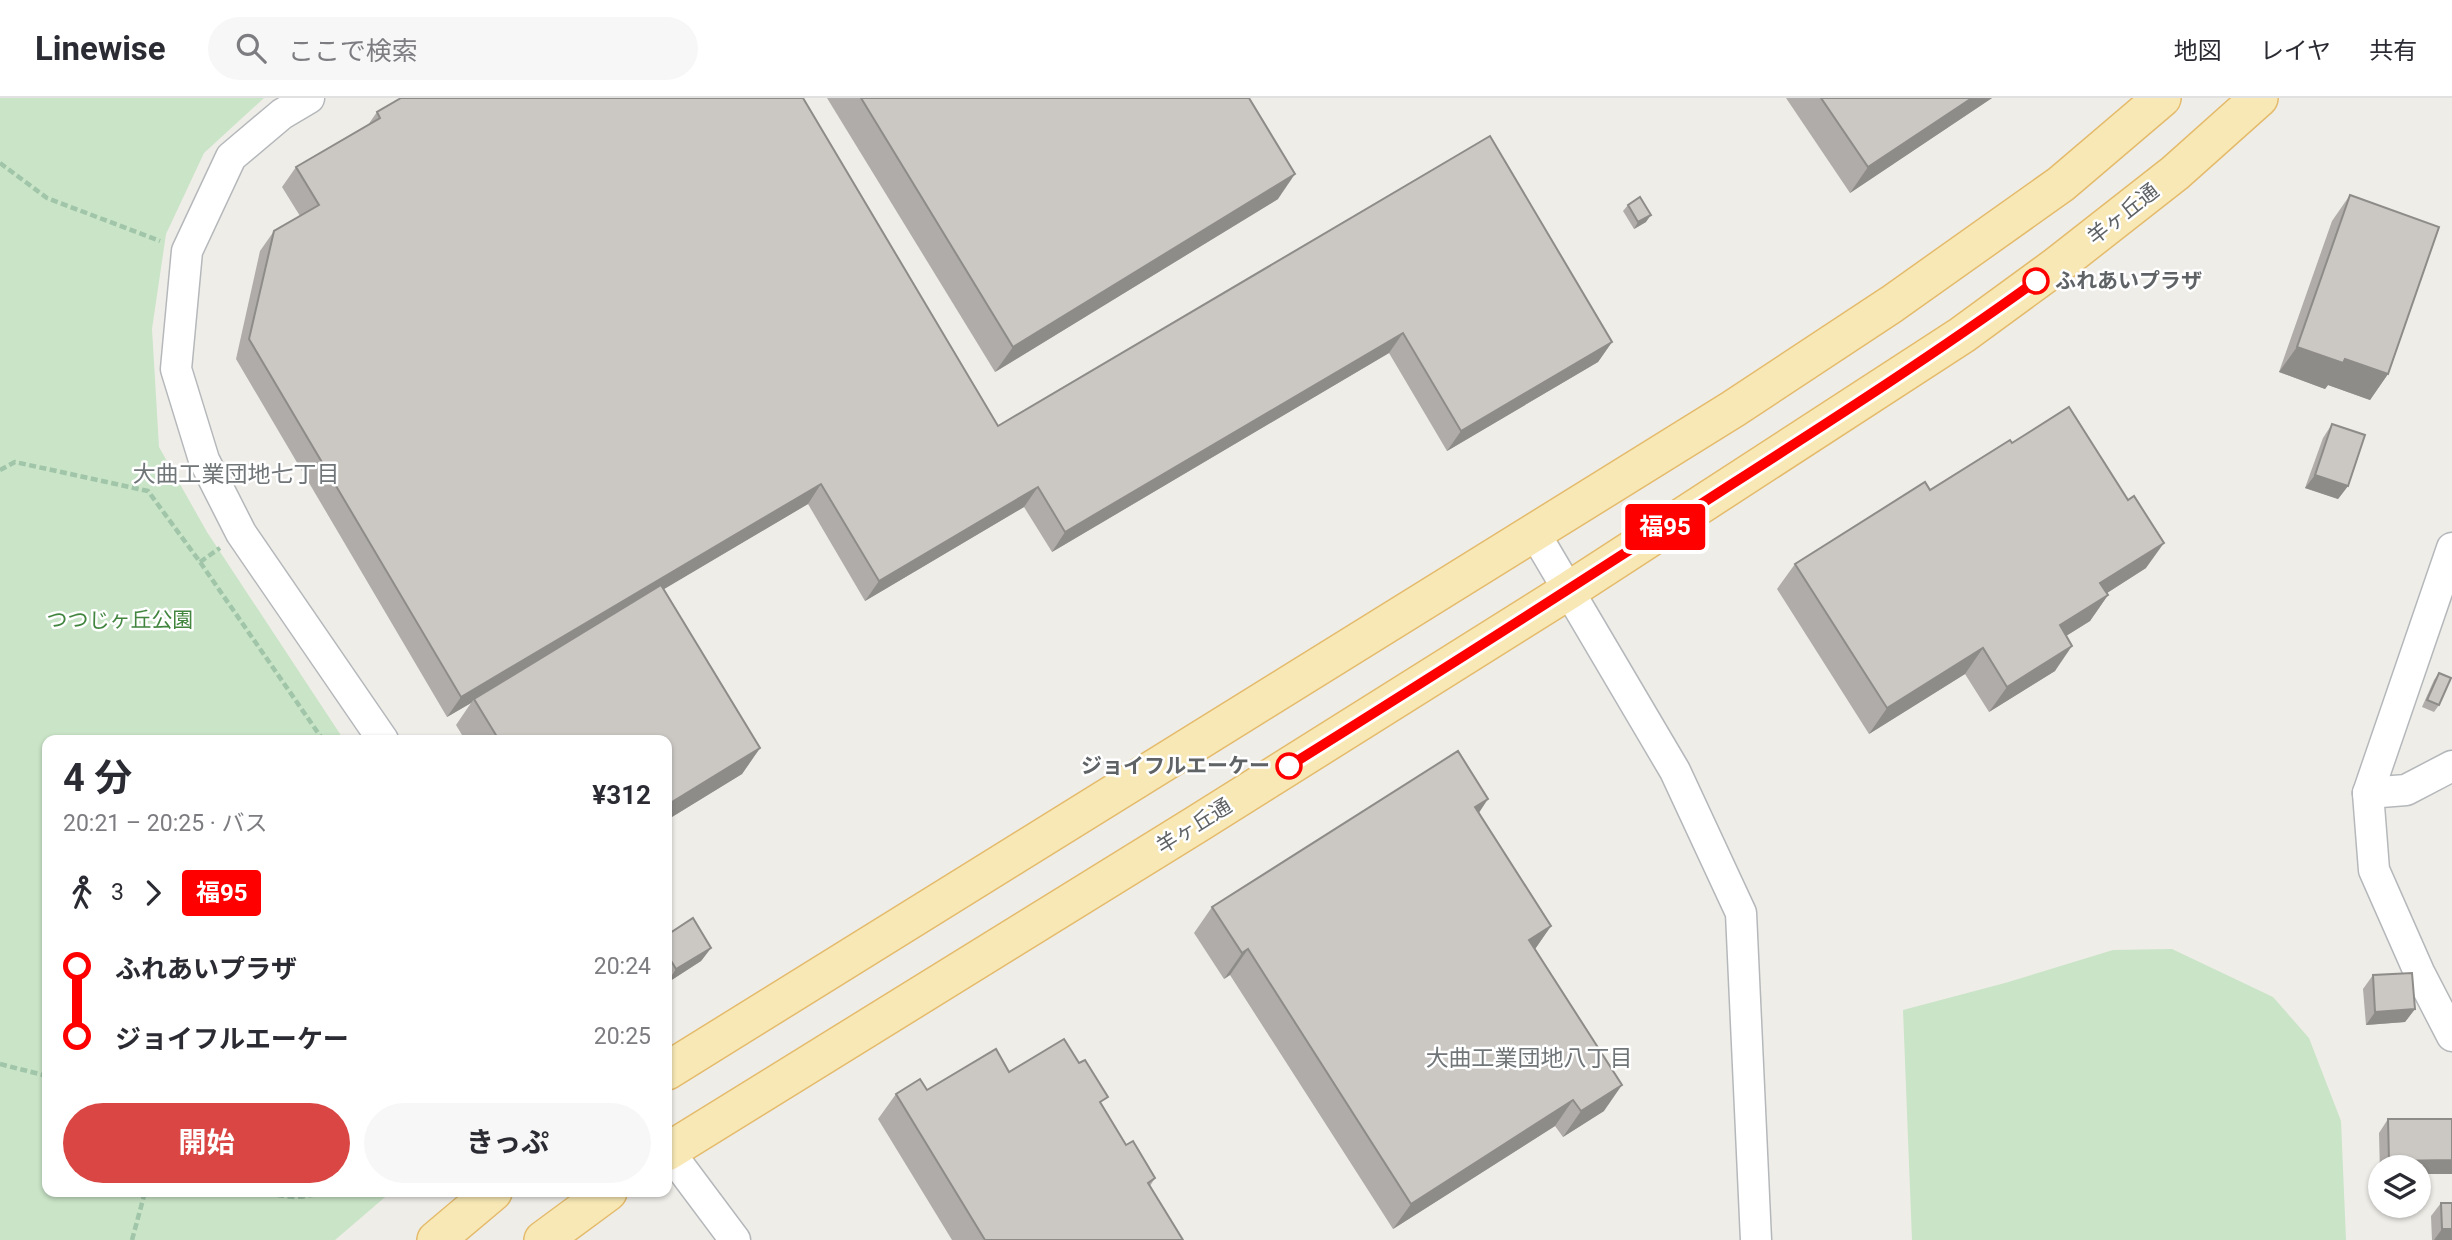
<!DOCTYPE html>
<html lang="ja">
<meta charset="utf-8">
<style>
:root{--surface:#fff;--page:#f7f7f7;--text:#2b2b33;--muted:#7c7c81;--line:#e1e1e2;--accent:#d94644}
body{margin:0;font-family:Roboto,"Noto Sans JP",sans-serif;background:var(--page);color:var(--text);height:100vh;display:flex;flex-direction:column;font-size:26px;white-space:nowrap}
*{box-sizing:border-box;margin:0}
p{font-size:23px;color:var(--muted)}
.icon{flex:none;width:38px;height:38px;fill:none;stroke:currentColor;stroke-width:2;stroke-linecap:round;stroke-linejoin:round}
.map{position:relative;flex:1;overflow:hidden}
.sheet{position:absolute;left:42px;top:637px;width:630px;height:462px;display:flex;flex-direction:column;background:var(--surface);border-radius:14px;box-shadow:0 2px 5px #0004}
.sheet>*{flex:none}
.badge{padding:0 14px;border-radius:5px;font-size:24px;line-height:46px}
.fabs{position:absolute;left:2368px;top:1057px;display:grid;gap:14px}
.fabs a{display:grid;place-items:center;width:63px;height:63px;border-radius:50%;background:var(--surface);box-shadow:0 2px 5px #0004;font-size:35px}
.map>.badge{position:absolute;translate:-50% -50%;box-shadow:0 0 0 4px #fff}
.legs{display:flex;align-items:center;gap:10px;height:77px;padding:0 21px;font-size:23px}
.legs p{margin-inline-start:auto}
.summary{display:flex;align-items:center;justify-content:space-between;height:119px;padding:0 21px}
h1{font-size:38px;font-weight:700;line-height:52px}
.action{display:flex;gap:14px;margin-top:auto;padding:14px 21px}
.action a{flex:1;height:80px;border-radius:42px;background:var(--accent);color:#fff;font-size:28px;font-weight:700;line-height:80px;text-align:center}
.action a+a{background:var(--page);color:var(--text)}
ul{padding:0 21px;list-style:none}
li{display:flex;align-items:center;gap:24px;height:70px;font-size:26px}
li i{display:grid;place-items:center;width:10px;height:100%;margin:0 9px;background:currentColor}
li i::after{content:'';width:18px;height:18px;margin:-9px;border:5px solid;border-radius:50%;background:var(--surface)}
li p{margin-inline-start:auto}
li:first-child i{background:linear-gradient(#0000 50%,currentColor 0)}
li:last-child i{background:linear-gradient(currentColor 50%,#0000 0)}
header{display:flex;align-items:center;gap:42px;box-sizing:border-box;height:98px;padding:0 35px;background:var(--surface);border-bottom:2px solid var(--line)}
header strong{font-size:33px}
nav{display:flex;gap:38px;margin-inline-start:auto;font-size:24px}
.search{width:490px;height:63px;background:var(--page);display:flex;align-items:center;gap:18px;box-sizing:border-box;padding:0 24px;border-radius:38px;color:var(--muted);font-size:26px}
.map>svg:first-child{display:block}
.green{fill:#c9e4c7}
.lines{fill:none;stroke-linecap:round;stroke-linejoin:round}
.minor-casing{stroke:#b5b8bb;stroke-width:33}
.major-casing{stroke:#e4bb6c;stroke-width:40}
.path{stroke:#a0c5a8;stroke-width:4.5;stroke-dasharray:7 3.5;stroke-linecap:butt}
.minor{stroke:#fff;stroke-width:30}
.major{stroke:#f8e8b5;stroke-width:37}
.wall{fill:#afaca9}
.shaded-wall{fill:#8e8c89}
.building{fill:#cbc8c4;stroke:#8e8c89;stroke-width:2}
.line-1-casing{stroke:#fff;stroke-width:16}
.line-1{stroke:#f00;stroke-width:10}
.stop-1-dot{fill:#fff;stroke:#f00;stroke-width:3.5}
.labels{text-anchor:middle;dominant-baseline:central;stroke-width:5;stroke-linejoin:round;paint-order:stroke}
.street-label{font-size:21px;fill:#5f6366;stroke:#fff}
.stop-label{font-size:21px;font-weight:bold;fill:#5f6366;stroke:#fff;text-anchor:start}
.park-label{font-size:21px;fill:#41853f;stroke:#fff}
.neighbourhood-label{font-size:23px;fill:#707578;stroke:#fff}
</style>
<header>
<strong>Linewise</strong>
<div class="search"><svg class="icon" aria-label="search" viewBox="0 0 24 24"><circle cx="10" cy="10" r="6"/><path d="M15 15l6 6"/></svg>ここで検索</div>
<nav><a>地図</a><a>レイヤ</a><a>共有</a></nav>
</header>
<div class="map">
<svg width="2452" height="1142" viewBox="0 0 2452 1142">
<rect width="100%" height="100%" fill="#efede8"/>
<g class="green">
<polygon points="0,0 264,0 204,55 166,136 152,231 159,349 207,434 344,642 47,642 47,1094 391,1094 335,1142 0,1142"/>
<polygon points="2172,851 2273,899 2309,940 2341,1023 2346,1142 1912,1142 1903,912 2005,885 2113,852"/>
</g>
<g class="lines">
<g class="minor-casing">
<g id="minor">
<polyline points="309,0 282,16 231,59 187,153 176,271 204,362 241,435 383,642"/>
<polyline points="1534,434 1675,673 1741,815 1756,1142"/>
<polyline points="2452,450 2368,695 2374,772 2419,874 2452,938"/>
<polyline points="2368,695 2406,692 2452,668"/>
<polyline points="667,1051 735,1142"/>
</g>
</g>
<g class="major-casing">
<g id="major">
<polyline points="667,973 1733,311 1892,206 2061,86 2162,0"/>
<polyline points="667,1054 1197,726 1568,493 1962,237 2055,169 2175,75 2259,0"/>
<polyline points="436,1142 493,1094"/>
<polyline points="543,1142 608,1094"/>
</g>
</g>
<g class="path">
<polyline points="0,65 47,100 160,143"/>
<polyline points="0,372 15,364 148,393 200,464 323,642"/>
<polyline points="200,464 220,450"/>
<polyline points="0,966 47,978"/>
<path d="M267,1094C285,1100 303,1101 321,1094"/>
<polyline points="132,1142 145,1094"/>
</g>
<use href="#minor" class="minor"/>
<use href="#major" class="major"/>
</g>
<g class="wall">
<polygon points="827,0 1249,0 1278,101 995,274"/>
<polygon points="1786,0 1992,0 1850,95"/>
<polygon points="377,14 998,328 1490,38 1612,244 1598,264 1447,353 1389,255 1052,454 1024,409 865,503 808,406 663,491 760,650 742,676 667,722 667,642 465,642 456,627 471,605 447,619 236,261 260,153 274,133 300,118 282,89 296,69 368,27"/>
<polygon points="2350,97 2388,276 2370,302 2328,287 2325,291 2279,274 2332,123"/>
<polygon points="1628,107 1646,124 1634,131 1623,113"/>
<polygon points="2332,326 2348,388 2338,401 2305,390 2323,340"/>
<polygon points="2012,345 2146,470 2107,495 2108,497 2090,523 2066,538 2055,573 1989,614 1965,576 1869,636 1777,491 1795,466 1930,392"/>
<polygon points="2439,575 2439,607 2434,614 2422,609 2434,582"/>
<polygon points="1479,715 1551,828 1535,851 1604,1013 1563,1039 1555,1028 1393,1131 1230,877 1224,881 1194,835 1212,809"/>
<polygon points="667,837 711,850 701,863 667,885"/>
<polygon points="2373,877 2415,911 2405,924 2366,927 2363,891"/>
<polygon points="1009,974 1102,1007 1126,1047 1155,1080 1150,1088 1183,1142 952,1142 878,1021 896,996 927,992"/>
<polygon points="2388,1021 2452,1076 2418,1076 2418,1069 2380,1069 2380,1076 2379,1035"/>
<polygon points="2441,1105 2452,1142 2432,1142 2431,1118"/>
</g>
<g class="shaded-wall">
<polygon points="1972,0 1992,0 1850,95 1868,69"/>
<polygon points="1295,76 1278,101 995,274 1013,249"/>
<polygon points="1651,117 1646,124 1634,131 1638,124"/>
<polygon points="1403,235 1389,255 1052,454 1065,434"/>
<polygon points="1612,244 1598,264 1447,353 1461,333"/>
<polygon points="2297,249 2345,261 2388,276 2370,302 2328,287 2325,291 2279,274"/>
<polygon points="2315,377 2348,388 2338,401 2305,390"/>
<polygon points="821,386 808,406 475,603 474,601 471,605 447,619 461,599"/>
<polygon points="1038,389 1024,409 865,503 879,483"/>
<polygon points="2164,445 2146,470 2082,511 2100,485"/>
<polygon points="2108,497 2090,523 2042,553 2060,527"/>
<polygon points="2072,548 2055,573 1989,614 2007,589"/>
<polygon points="1983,550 1965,576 1869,636 1887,610"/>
<polygon points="760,650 742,676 667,722 667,707"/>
<polygon points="1488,701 1471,727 1475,709"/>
<polygon points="1551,828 1533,854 1529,842"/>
<polygon points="711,850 701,863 667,885 676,871"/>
<polygon points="1248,851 1230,877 1224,881 1242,855"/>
<polygon points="2415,911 2405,924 2366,927 2375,914"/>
<polygon points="1622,987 1604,1013 1563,1039 1581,1013"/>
<polygon points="1573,1002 1555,1028 1393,1131 1411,1106"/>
<polygon points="2452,1062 2452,1076 2418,1076 2418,1069 2385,1069 2389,1063"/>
<polygon points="2442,1131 2452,1131 2452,1142 2434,1142"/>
</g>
<g class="building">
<polygon points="401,0 803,0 998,328 1490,38 1612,244 1461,333 1403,235 1065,434 1038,389 879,483 821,386 461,599 249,241 274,133 319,107 296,69 380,20 377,14"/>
<polygon points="861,0 1249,0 1295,76 1013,249"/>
<polygon points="1821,0 1972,0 1868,69"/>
<polygon points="2350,97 2439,129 2388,276 2345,261 2343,265 2297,249"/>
<polygon points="1640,99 1651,117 1638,124 1628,107"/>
<polygon points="2069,309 2128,402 2134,398 2164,445 2100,485 2108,497 2060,527 2072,548 2007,589 1983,550 1887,610 1795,466 1925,384 1930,392 2010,342 2012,345"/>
<polygon points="2332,326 2365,337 2348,388 2315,377"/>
<polygon points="661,487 760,650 667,707 667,642 499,642 474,601"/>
<polygon points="2439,575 2451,580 2439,607 2427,602"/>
<polygon points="1458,653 1488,701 1475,709 1551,828 1529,842 1622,987 1581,1013 1573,1002 1411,1106 1248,851 1242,855 1212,809"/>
<polygon points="693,820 711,850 676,871 667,856 667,837"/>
<polygon points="2412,875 2415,911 2375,914 2373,877"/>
<polygon points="1064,941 1079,965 1085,962 1108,999 1100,1004 1126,1047 1133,1043 1155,1080 1148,1085 1183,1142 985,1142 896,996 920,981 927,992 996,951 1009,974"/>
<polygon points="2388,1021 2452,1021 2452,1062 2389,1063"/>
<polygon points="2441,1105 2452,1105 2452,1131 2442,1131"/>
</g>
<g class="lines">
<g class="line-1-casing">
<path id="line-1" d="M1289,668C1438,575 1585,481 1732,386C1835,320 1938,254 2036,183"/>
</g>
<use href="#line-1" class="line-1"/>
</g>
<g class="stop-1-dot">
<circle cx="2036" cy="183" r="12"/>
<circle cx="1289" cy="668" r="12"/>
</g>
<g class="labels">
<g class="street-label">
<text transform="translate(2123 116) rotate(-38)">羊ヶ丘通</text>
<text transform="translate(1194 728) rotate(-32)">羊ヶ丘通</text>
</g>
<g class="stop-label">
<text x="2055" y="183">ふれあいプラザ</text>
<text x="1270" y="668" text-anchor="end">ジョイフルエーケー</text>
</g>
<g class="park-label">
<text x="120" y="522">つつじヶ丘公園</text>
</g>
<g class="neighbourhood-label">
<text x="236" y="376">大曲工業団地七丁目</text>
<text x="1529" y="960">大曲工業団地八丁目</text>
</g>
</g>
</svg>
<div class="fabs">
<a><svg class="icon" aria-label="layers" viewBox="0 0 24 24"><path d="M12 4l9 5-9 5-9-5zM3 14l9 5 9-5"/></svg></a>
</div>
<b class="badge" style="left:1665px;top:429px;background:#f00;color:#fff">福95</b>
<section class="sheet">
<div class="summary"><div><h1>4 分</h1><p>20:21 – 20:25 · バス</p></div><b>¥312</b></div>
<div class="legs"><svg class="icon" aria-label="walk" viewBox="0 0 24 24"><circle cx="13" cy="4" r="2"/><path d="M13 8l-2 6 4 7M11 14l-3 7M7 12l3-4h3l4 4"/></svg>3<svg class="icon" aria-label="forward" viewBox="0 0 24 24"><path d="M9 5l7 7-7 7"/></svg><b class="badge" style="background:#f00;color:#fff">福95</b></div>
<ul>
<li><i style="color:#f00"></i><b>ふれあいプラザ</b><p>20:24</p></li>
<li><i style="color:#f00"></i><b>ジョイフルエーケー</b><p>20:25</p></li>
</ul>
<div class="action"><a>開始</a><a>きっぷ</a></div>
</section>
</div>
